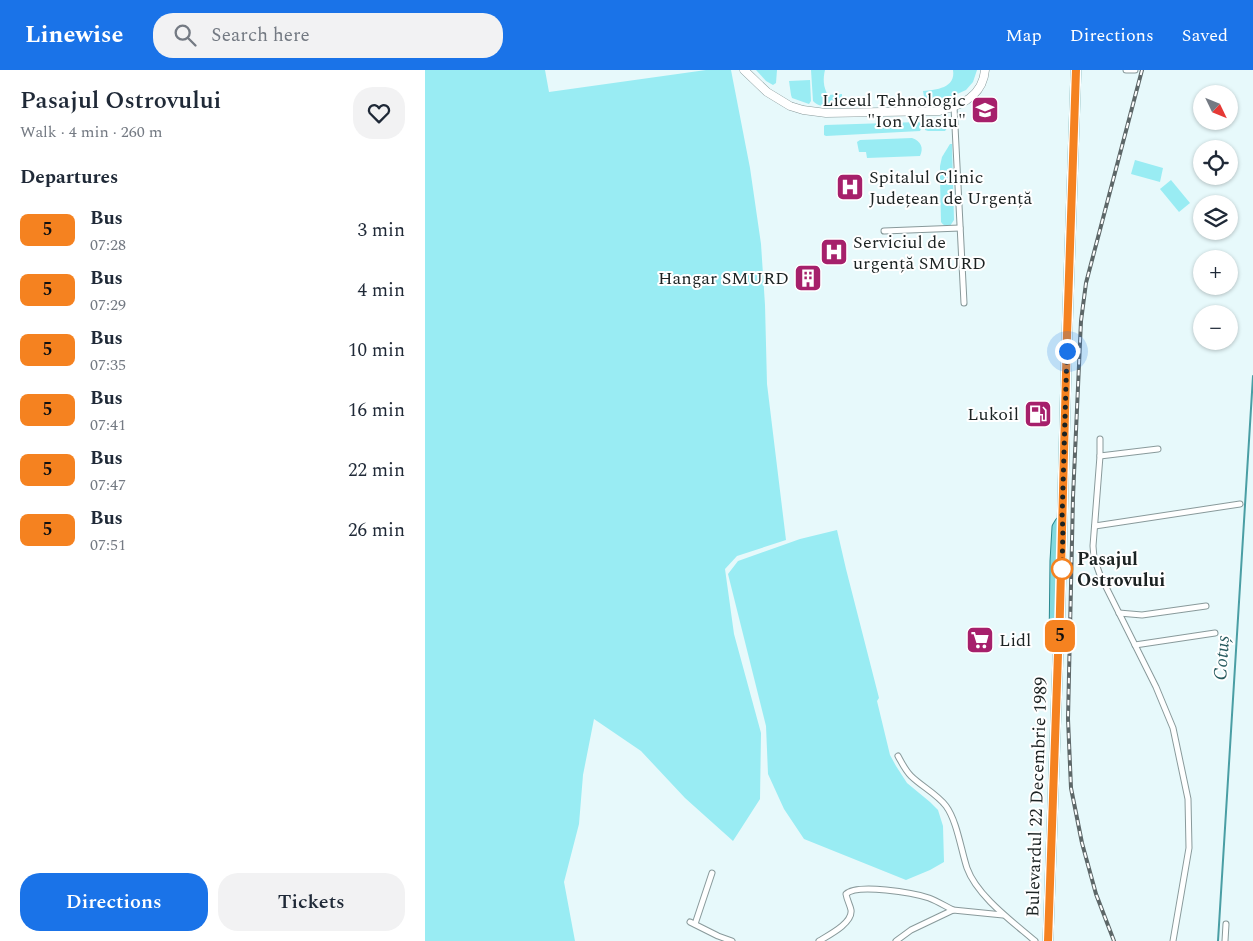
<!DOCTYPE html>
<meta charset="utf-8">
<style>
:root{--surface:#fff;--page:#f2f2f3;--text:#1f2937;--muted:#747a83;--accent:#1a73e8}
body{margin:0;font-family:Spectral,serif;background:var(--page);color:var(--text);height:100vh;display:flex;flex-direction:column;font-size:19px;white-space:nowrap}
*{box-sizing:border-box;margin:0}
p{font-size:16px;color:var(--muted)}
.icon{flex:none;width:28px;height:28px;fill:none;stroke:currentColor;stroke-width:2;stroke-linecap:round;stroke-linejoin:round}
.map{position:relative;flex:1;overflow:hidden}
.panel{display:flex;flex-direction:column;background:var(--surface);width:425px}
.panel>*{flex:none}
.badge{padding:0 10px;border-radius:8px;font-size:18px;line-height:32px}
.needle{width:32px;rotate:133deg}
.fabs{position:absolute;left:768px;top:15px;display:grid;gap:10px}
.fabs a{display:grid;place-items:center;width:45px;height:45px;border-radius:50%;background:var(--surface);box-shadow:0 1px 4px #0004;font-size:25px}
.you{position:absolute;width:25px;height:25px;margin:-12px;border:4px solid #fff;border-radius:50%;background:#1a73e8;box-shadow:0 0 0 8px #1a73e833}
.map>.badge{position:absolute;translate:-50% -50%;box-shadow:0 0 0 2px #fff}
h2{padding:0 20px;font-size:19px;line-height:45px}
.round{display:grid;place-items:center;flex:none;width:52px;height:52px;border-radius:20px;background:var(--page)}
.headline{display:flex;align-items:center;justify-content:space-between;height:85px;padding:0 20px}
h1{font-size:24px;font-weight:600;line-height:38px}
.action{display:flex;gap:10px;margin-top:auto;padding:10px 20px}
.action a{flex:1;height:58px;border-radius:20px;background:var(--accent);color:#fff;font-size:20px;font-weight:600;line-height:58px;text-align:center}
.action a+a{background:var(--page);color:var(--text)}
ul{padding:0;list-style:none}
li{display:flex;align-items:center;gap:15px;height:60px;padding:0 20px}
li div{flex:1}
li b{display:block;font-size:19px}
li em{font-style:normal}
li .badge{min-width:55px;font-weight:700;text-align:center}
header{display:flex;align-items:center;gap:30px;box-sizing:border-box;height:70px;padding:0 25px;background:var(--accent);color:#fff}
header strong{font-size:24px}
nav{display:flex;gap:28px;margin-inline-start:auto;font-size:18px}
.search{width:350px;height:45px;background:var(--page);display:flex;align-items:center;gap:12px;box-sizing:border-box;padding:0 18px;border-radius:20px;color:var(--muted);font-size:19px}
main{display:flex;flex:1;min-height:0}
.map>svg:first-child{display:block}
.green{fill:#99ecf3}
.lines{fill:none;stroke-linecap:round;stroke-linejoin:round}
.stream{stroke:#4a9ea4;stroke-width:2}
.street-casing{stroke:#899a9b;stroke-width:7}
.secondary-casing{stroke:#899a9b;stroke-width:9}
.primary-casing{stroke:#29888f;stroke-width:11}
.street{stroke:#fff;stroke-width:5}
.secondary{stroke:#fff;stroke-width:8}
.primary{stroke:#83d9df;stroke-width:9}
.rail-casing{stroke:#5d6768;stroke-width:4}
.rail{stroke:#fff;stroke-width:2;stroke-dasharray:5.5;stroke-linecap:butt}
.line-casing{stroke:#fff;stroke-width:11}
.line{stroke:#f58220;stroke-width:8}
.walk{stroke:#1c2323;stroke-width:5;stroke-dasharray:0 9}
.stop-dot{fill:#fff;stroke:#f58220;stroke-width:2.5}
.labels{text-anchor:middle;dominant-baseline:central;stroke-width:4;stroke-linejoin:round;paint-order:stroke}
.poi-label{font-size:18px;fill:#1c2323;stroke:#fff;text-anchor:end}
.stop-label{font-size:18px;font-weight:bold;fill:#1c2323;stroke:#fff;text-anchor:start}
.street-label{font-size:18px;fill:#1c2323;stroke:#fff}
.water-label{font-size:19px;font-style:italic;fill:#285b5f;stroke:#fff}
</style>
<header>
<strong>Linewise</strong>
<div class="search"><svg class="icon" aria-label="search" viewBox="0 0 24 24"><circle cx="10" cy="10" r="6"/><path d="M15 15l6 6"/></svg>Search here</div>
<nav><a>Map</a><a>Directions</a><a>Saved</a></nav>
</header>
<main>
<section class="panel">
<div class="headline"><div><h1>Pasajul Ostrovului</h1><p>Walk · 4 min · 260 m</p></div><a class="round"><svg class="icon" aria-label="heart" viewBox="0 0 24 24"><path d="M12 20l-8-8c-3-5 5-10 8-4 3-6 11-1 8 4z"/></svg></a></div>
<h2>Departures</h2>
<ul>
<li><span class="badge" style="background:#f58220;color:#111">5</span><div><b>Bus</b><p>07:28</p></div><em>3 min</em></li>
<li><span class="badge" style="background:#f58220;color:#111">5</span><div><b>Bus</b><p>07:29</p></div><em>4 min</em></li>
<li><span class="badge" style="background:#f58220;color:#111">5</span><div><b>Bus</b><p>07:35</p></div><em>10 min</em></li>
<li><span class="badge" style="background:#f58220;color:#111">5</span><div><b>Bus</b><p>07:41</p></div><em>16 min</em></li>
<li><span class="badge" style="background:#f58220;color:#111">5</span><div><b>Bus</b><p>07:47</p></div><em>22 min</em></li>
<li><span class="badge" style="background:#f58220;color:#111">5</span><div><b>Bus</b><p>07:51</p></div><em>26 min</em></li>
</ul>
<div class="action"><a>Directions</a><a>Tickets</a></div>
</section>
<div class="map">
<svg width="828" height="871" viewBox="0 0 828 871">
<rect width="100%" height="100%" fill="#e7f9fb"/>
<g class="green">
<polygon points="0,0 120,0 124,22 281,0 306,0 325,98 336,174 340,235 342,314 361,470 312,486 300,499 309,564 336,663 335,729 308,771 260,728 216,681 169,649 158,705 154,754 139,812 150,871 0,871"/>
<polygon points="331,0 352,0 351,13 348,15 341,11"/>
<path d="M386,0H400C398,8 398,17 403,25L417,24V36C408,36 395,39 388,31Z"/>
<path d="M528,0H552L548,12L541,20L519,30L500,32L498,21C511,20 531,18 528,0Z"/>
<polygon points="385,10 386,31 384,34 367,28 366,25 364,11"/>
<polygon points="494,52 496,54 496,59 495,61 401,66 399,65 399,56 400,55"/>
<path d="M502,52C510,52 519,50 523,57L520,61H503L500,60V53Z"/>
<path d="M487,68C496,71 499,78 495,86L442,88L441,82H434L432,72L435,70Z"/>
<path d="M525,74H527L529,150L525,156C521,157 519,156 516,152L515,109V96L517,87Z"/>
<polygon points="710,90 738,98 735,112 706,104"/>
<polygon points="746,110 765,133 754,142 735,119"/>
<polygon points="412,460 421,499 454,628 452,631 465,685 471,696 482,713 505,732 513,740 518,756 519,792 505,800 481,810 379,769 359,739 343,704 341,656 303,504 313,491 375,469"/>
</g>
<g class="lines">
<polyline class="stream" points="793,871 828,306"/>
<g class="street-casing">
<g id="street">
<polyline points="701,0 710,0"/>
<polyline points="529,37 539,233"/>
<polyline points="459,161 535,158"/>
<polyline points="675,369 675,386 668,476 669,488 675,505 731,617 748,658 763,729 764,778 748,871"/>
<polyline points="675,386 733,379"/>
<polyline points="670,456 815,434"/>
<polyline points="694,543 717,545 781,536"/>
<polyline points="710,575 790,563"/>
<path d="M473,686C477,693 480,700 486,706C496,716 512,724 521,736C532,751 536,780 542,798C552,826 588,852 610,871"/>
<polyline points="265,852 293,866 307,871"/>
<polyline points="270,854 287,803"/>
<path d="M394,871C404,865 428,853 426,840C425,835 422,830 421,824C432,813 489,823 504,828C512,831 520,836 528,840"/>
<polyline points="471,871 486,860 528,840 578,845"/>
<polyline points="800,871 801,854"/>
</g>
</g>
<g class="secondary-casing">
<path id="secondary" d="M319,0L342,22L365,36L378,40L401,43L514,41C536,36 558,26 560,0"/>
</g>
<g class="primary-casing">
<g id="primary">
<polyline points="629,575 630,491 632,457 635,452"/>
<polyline points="623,871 633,584 634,578 642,265 651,0"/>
</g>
</g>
<use href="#street" class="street"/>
<use href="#secondary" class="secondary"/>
<use href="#primary" class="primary"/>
<g class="rail-casing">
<polyline id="rail" points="689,871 671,824 657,773 646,718 643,649 648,427 656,251 661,213 717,0"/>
</g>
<use href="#rail" class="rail"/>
</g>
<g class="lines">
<g class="line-casing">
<polyline id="line" points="623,871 633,584 634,578 642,265 651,0"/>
</g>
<use href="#line" class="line"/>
<polyline class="walk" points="637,499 638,457 637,450 642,281"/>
</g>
<defs>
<g id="school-square" transform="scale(1.4375)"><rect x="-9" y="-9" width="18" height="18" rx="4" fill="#a6206b" stroke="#fff"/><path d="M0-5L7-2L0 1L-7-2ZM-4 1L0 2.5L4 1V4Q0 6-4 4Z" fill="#fff"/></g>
<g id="hospital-square" transform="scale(1.4375)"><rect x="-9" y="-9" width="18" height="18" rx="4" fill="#a6206b" stroke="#fff"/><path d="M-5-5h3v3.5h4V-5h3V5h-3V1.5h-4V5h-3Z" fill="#fff"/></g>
<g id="building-square" transform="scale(1.4375)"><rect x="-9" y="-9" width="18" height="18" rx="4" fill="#a6206b" stroke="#fff"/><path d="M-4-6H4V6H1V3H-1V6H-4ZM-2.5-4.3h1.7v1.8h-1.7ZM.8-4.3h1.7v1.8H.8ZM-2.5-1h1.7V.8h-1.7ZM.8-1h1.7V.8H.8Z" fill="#fff"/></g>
<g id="fuel-square" transform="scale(1.4375)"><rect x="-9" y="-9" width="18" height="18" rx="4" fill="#a6206b" stroke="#fff"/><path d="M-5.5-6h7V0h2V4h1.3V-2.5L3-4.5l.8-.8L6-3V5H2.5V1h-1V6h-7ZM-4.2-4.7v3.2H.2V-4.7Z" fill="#fff"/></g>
<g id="supermarket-square" transform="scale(1.4375)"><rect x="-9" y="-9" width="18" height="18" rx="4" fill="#a6206b" stroke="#fff"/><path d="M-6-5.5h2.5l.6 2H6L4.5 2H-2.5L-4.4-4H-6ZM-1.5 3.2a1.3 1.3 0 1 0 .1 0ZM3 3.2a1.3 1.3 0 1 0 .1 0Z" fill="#fff"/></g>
</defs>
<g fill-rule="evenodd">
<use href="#school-square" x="560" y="40"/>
<use href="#hospital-square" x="425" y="117"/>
<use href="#hospital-square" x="409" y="182"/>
<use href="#building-square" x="383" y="208"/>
<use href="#fuel-square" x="613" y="344"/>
<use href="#supermarket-square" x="555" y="570"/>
</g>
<circle class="stop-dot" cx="637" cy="499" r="10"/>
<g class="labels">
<g class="poi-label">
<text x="541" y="30">Liceul Tehnologic<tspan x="541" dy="21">"Ion Vlasiu"</tspan></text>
<text x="444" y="107" text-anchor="start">Spitalul Clinic<tspan x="444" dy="21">Județean de Urgență</tspan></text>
<text x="428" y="172" text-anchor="start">Serviciul de<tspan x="428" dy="21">urgență SMURD</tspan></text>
<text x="364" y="208">Hangar SMURD</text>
<text x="594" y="344">Lukoil</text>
<text x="574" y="570" text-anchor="start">Lidl</text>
</g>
<g class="stop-label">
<text x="652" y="489">Pasajul<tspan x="652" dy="21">Ostrovului</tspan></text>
</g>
<g class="street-label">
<text transform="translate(612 727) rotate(-88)">Bulevardul 22 Decembrie 1989</text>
</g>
<g class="water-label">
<text transform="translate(797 588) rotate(-86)">Cotuș</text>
</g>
</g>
</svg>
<div class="fabs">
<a><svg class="needle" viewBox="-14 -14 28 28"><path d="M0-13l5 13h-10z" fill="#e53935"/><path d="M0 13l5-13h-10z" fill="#747a83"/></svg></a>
<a><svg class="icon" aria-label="locate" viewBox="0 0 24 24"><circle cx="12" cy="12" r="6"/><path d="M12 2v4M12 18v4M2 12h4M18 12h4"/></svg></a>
<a><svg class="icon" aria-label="layers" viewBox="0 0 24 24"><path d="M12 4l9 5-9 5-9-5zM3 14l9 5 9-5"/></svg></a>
<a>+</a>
<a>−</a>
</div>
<div class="you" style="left:642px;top:281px"></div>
<b class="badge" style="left:635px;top:566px;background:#f58220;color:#111">5</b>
</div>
</main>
